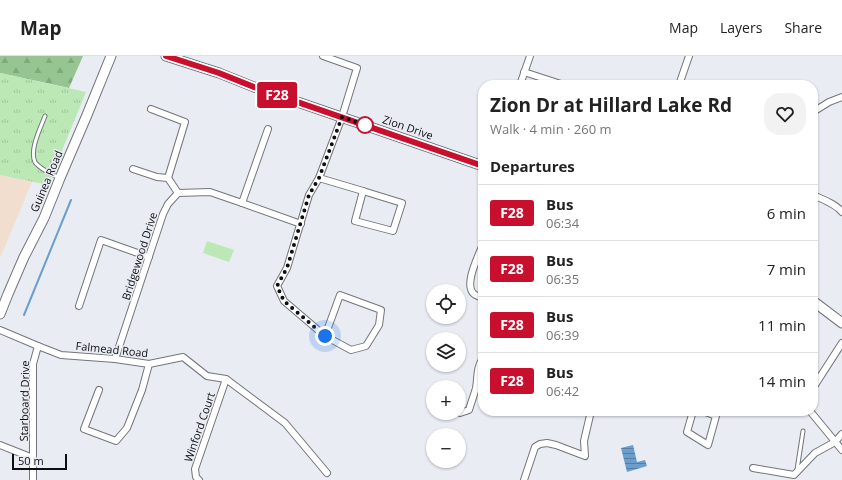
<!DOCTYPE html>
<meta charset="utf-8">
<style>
:root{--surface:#fff;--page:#f2f2f2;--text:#222;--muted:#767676;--line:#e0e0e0}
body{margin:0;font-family:"Open Sans",sans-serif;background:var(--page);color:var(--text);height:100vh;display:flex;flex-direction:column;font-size:15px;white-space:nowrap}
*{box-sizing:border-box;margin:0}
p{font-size:13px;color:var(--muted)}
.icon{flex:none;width:22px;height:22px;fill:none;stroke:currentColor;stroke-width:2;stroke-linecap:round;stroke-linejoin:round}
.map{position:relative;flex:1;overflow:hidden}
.drawer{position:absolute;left:478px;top:24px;width:340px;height:336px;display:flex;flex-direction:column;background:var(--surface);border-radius:16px;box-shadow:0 1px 3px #0004}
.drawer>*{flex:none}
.badge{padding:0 8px;border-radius:3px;font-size:14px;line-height:26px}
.tools{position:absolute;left:426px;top:228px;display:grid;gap:8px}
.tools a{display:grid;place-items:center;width:40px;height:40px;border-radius:50%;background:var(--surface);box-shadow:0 1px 3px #0004;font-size:20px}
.scale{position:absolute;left:12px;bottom:10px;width:55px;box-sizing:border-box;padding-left:4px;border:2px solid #0d0e10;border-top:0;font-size:11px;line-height:14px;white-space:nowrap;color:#0d0e10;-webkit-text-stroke:3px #e9ecf3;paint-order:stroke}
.you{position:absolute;width:20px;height:20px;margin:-10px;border:3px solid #fff;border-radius:50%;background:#1a73e8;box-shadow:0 0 0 6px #1a73e833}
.map>.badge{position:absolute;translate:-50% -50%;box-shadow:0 0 0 2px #fff}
h2{padding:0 12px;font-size:15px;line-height:36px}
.round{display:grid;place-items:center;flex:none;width:42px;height:42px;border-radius:16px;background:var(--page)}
.summary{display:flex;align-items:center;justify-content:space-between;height:68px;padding:0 12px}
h1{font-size:19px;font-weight:700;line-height:30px}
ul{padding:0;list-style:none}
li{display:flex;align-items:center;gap:12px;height:56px;padding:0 12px;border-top:1px solid var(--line)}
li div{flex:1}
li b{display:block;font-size:15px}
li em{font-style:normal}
li .badge{min-width:44px;font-weight:700;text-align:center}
header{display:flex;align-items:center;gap:24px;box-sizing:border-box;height:56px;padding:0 20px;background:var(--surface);border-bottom:1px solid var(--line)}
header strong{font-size:19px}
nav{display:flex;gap:22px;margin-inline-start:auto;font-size:14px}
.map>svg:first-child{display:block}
.industrial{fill:#f2dece}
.forest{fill:url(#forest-firs)}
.park{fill:url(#park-tufts)}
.garden{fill:#bbe8b5}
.water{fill:url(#water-rules)}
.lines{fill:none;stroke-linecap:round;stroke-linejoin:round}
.stream{stroke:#6b9ecc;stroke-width:2}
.lane-casing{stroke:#72757b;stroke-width:5}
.street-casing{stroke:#72757b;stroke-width:8}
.secondary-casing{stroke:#72757b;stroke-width:11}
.lane{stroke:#fff;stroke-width:3}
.street{stroke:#fff;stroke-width:6}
.secondary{stroke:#fff;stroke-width:9}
.line-casing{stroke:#fff;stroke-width:9}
.line{stroke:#c8102e;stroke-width:6}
.walk{stroke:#0d0e10;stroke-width:4;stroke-dasharray:0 7.2}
.stop-dot{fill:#fff;stroke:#c8102e;stroke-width:2}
.labels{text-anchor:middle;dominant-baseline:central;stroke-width:3;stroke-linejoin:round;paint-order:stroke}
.street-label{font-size:11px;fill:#0d0e10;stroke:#e9ecf3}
</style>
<header>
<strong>Map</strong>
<nav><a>Map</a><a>Layers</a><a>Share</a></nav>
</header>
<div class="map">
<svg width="842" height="424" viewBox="0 0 842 424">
<defs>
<pattern id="forest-firs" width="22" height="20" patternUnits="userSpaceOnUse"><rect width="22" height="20" fill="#97c591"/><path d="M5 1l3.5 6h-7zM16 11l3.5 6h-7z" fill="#81a87c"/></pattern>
<pattern id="park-tufts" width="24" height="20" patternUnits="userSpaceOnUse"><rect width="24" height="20" fill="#bbe8b5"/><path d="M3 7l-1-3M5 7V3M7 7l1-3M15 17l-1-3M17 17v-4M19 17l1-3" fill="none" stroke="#a0c69b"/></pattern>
<pattern id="water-rules" width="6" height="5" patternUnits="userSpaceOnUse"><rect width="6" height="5" fill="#6b9ecc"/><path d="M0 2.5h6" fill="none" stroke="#567fa4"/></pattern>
</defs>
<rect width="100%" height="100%" fill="#e9ecf3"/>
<polygon class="industrial" points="0,119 32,126 0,202"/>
<polygon class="forest" points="0,0 83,0 69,32 0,17"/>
<polygon class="park" points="0,17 86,36 48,129 0,119"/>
<polygon class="garden" points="207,185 234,194 229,206 203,197"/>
<polygon class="water" points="633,389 637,406 645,404 647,410 627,416 621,392"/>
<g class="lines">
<polyline class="stream" points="24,259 71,144"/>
<g class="lane-casing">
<g id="lane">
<path d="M45,60C41,71 29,94 35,106C38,111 52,119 58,121"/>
<polyline points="797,414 803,375"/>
</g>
</g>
<g class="street-casing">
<g id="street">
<polyline points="323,0 357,12 342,61 319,122 309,139 287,212 277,230 284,245 325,280"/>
<polyline points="524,16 564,29"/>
<polyline points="520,29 530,0"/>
<polyline points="679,29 689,0"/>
<polyline points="151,53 185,66 168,122"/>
<polyline points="813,56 829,46 842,41"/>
<polyline points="133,113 157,121 168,122 178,137"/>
<polyline points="319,122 363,135"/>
<polygon points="363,135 402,147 393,175 355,165"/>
<path d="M813,139C822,143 836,148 842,156"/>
<polyline points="242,147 268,73"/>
<path d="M483,188C479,199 463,229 474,238C476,240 481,241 483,242"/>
<polygon points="340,239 381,254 379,269 366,290 351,294 325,280"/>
<polyline points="79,250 101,184 149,201"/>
<polyline points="0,274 38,290 61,299 115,303 149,308 183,301 207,320 226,323 285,367 327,417"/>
<polyline points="115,303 163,158 168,148 178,137 210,136 242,147 301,168"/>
<polyline points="813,332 842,287"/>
<polyline points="99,334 84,373 116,385 127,372 142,334 149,308"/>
<polyline points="693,355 687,376 708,389 716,360 703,355"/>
<polyline points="810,355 842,394"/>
<path d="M459,356L460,357L469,354C471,347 474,339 476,332C478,321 476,312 483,302"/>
<polyline points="0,389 33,402"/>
<polyline points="753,412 794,419 815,397 835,386 842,378"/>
<polyline points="33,424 33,308 38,290"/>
<polyline points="199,424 196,421 195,413 226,323"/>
<polyline points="524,424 535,391 540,388 547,387 556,389 585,400 584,385 591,355"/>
</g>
</g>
<g class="secondary-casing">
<g id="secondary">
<polyline points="166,0 219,17 254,31 483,110"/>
<polyline points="813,245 842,267"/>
<polyline points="0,258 8,238 24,201 44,162 60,122 87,59 111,0"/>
</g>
</g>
<use href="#lane" class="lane"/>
<use href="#street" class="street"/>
<use href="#secondary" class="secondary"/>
</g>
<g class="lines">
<g class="line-casing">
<polyline id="line" points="166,0 219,17 254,31 483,110"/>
</g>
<use href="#line" class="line"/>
<polyline class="walk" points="325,280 284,245 277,230 287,212 309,139 319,122 342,61 370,71 365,69"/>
</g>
<circle class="stop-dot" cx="365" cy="69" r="8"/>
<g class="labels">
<g class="street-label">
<text transform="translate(408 71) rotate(19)">Zion Drive</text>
<text transform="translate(46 125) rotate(-67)">Guinea Road</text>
<text transform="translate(139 200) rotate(-72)">Bridgewood Drive</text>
<text transform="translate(112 293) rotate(6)">Falmead Road</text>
<text transform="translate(24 345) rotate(-89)">Starboard Drive</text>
<text transform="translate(199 371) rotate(-71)">Winford Court</text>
</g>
</g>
</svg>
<div class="tools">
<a><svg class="icon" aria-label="locate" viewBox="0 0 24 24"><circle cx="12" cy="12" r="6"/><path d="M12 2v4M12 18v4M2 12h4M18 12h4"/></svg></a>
<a><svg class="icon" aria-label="layers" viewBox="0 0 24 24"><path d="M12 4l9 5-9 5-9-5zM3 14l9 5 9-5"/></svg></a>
<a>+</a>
<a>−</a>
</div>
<div class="scale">50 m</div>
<div class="you" style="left:325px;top:280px"></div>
<b class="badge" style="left:277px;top:39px;background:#c8102e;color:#fff">F28</b>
<section class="drawer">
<div class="summary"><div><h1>Zion Dr at Hillard Lake Rd</h1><p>Walk · 4 min · 260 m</p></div><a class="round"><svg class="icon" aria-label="heart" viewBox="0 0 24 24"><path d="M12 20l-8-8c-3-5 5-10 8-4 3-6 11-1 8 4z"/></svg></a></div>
<h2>Departures</h2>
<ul>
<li><span class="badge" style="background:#c8102e;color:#fff">F28</span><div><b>Bus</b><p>06:34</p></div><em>6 min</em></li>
<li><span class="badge" style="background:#c8102e;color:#fff">F28</span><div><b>Bus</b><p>06:35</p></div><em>7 min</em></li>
<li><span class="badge" style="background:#c8102e;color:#fff">F28</span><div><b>Bus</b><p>06:39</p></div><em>11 min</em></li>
<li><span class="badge" style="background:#c8102e;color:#fff">F28</span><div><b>Bus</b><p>06:42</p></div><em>14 min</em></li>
</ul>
</section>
</div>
